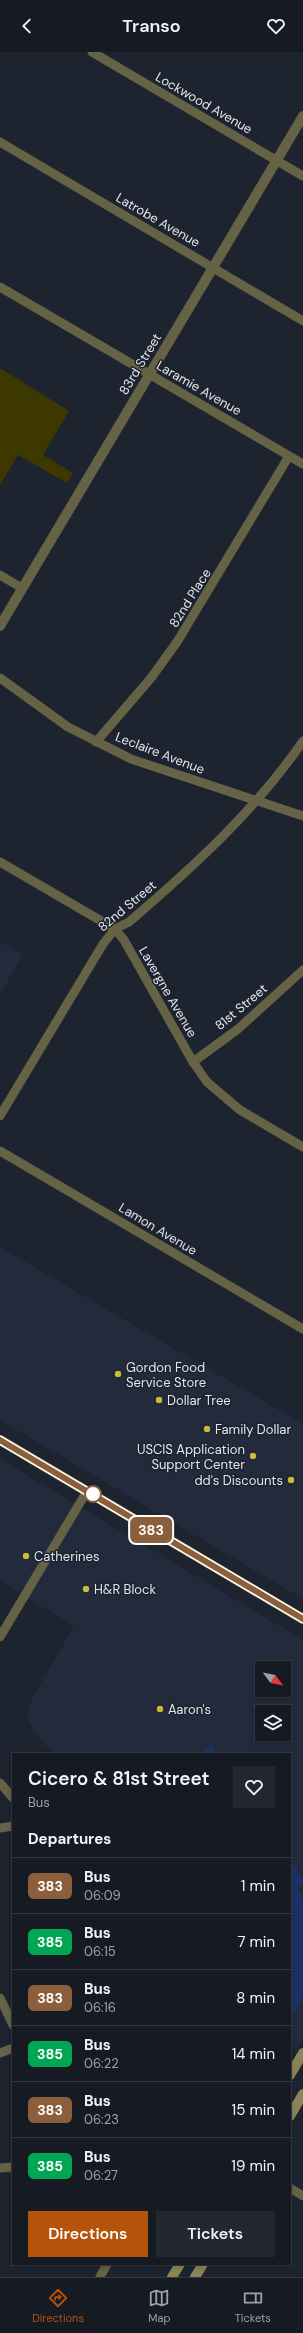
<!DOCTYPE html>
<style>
:root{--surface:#161b23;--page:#232830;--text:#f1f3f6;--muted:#9ea1a6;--line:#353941;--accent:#b45309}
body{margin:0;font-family:"DM Sans",sans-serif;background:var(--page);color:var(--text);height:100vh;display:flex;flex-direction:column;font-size:15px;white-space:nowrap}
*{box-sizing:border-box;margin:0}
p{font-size:13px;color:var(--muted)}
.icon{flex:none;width:22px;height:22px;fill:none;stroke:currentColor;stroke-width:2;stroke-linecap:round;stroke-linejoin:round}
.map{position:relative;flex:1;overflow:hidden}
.sheet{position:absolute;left:12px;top:1701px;width:279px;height:512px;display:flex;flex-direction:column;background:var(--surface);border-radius:0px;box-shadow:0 2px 6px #0003,0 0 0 1px var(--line)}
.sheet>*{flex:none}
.badge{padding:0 8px;border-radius:6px;font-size:14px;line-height:26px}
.needle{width:26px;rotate:122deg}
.controls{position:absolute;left:255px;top:1609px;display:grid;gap:8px}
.controls a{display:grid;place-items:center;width:36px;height:36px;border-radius:0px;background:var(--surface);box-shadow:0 2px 6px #0003,0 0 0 1px var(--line);font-size:20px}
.map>.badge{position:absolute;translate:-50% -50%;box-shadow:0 0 0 2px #fff}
h2{padding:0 16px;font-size:15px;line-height:36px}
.round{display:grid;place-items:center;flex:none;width:42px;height:42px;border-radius:0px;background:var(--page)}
.headline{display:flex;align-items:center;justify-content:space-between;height:68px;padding:0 16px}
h1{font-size:19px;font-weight:600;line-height:30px}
.action{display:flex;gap:8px;margin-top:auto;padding:8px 16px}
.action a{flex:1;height:46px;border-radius:0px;background:var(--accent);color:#fff;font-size:16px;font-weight:600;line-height:46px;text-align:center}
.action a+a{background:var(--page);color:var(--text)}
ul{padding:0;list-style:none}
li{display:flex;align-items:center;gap:12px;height:56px;padding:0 16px;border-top:1px solid var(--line)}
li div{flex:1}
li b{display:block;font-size:15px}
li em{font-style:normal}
li .badge{min-width:44px;font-weight:700;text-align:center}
header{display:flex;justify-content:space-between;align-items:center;height:52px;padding:0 16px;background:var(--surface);font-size:18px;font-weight:600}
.dock{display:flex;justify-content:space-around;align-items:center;height:56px;border-top:1px solid var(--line);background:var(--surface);font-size:11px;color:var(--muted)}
.dock a{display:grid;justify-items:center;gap:2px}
.dock .active{color:var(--accent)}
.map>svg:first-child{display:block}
.built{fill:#232a3b;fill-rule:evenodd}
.green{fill:#3d3800}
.building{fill:#1c3266}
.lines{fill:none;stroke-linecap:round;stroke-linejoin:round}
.minor{stroke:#656245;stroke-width:9}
.tertiary{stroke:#656245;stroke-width:10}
.secondary{stroke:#898557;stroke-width:10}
.primary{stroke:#a6a063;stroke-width:10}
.line-casing{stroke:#fff;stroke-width:9}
.line{stroke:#8b5e3c;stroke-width:6}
.poi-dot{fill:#c8bb3b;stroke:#1e242f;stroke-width:1.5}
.stop-dot{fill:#fff;stroke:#8b5e3c;stroke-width:2}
.labels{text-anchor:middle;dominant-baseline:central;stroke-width:3;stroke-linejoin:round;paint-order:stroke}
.street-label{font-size:13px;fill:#e1e5ec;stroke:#1e242f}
.poi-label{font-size:13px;fill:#e1e5ec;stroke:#1e242f;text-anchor:start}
</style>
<header><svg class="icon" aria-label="back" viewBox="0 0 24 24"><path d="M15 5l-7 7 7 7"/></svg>Transo<svg class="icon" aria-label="heart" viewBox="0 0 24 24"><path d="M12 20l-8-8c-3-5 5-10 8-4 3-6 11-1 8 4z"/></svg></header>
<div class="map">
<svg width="303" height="2225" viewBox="0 0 303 2225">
<rect width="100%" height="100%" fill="#1e242f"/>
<g class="built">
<polygon points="0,890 23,903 0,942"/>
<polygon points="0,1195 303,1372 303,1547 0,1368"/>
<path d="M0,1407L303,1588V1987L297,1997L290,1993V1702H54L36,1682L29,1670L28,1658L32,1647L74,1574L0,1529ZM262,1616H284V1638H262ZM262,1660H284V1682H262Z"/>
</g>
<polygon class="green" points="0,316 69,359 43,403 73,421 67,431 18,403 0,433"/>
<g class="building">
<polygon points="211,1693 217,1702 197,1702"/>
<polygon points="290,1807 303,1827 303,1831 297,1836 303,1845 303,1946 290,1968"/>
</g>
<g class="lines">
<g class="minor">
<polyline points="92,0 303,124"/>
<polyline points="0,90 303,269"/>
<polyline points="0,235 303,412"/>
<polyline points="0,523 22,536"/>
<polyline points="0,626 68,675 131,707 303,764"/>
<polyline points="96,690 151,626 177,590 289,404"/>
<polyline points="0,810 115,877 124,888 193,1010 207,1030 240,1058 303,1095"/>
<polyline points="193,1010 238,977 303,918"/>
<path d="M0,1064L103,892L115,877L129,870C193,815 255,759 303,689"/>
<polyline points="0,1099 303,1277"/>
<polyline points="0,1585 87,1439"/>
<polyline points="0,1731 13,1746"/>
<polyline points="0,1776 13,1774"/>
<polyline points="0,1946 13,1973"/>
<polyline points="0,2001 13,1996"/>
<polyline points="0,2116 13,2115"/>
<polyline points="290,2136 303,2144"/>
<polyline points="100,2225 107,2212"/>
</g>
<polyline class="tertiary" points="0,574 303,64"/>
<g class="secondary">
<polyline points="290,2023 303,2001"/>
<polyline points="290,2064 303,2042"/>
<polyline points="172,2225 180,2212"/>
<polyline points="195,2225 203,2212"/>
</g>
<polyline class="primary" points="0,1388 303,1567"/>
</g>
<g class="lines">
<g class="line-casing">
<polyline id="line" points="0,1388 303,1567"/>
</g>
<use href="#line" class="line"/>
</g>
<g class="poi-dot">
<circle cx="118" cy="1322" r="4"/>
<circle cx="159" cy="1348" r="4"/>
<circle cx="207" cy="1377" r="4"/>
<circle cx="253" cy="1404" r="4"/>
<circle cx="291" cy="1428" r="4"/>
<circle cx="26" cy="1504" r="4"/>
<circle cx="86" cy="1537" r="4"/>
<circle cx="160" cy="1657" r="4"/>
</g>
<circle class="stop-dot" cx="93" cy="1442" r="8"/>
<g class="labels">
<g class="street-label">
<text transform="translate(204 51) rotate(30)">Lockwood Avenue</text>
<text transform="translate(158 168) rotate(30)">Latrobe Avenue</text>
<text transform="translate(140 312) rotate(-59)">83rd Street</text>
<text transform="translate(199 336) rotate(30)">Laramie Avenue</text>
<text transform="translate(190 546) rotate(-58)">82nd Place</text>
<text transform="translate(160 701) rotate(21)">Leclaire Avenue</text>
<text transform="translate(127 854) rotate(-40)">82nd Street</text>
<text transform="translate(168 940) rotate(60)">Lavergne Avenue</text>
<text transform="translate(241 955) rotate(-40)">81st Street</text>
<text transform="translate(158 1177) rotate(31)">Lamon Avenue</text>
</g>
<g class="poi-label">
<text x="126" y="1315">Gordon Food<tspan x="126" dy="15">Service Store</tspan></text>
<text x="167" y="1348">Dollar Tree</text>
<text x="215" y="1377">Family Dollar</text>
<text x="245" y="1397" text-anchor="end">USCIS Application<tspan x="245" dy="15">Support Center</tspan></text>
<text x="283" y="1428" text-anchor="end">dd's Discounts</text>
<text x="34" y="1504">Catherines</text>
<text x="94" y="1537">H&amp;R Block</text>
<text x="168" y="1657">Aaron's</text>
</g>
</g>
</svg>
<div class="controls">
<a><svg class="needle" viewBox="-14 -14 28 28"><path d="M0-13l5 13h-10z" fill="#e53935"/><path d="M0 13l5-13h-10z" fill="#9ea1a6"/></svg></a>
<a><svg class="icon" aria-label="layers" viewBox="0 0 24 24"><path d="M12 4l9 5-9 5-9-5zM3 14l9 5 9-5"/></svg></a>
</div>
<b class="badge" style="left:151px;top:1478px;background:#8b5e3c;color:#fff">383</b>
<section class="sheet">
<div class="headline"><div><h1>Cicero &amp; 81st Street</h1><p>Bus</p></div><a class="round"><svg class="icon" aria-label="heart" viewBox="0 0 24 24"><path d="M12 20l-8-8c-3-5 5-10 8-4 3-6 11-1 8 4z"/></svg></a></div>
<h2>Departures</h2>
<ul>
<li><span class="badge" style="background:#8b5e3c;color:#fff">383</span><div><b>Bus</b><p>06:09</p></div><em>1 min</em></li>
<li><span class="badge" style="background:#00a651;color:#fff">385</span><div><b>Bus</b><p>06:15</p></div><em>7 min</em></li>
<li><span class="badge" style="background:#8b5e3c;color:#fff">383</span><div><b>Bus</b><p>06:16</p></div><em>8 min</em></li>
<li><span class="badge" style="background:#00a651;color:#fff">385</span><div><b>Bus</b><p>06:22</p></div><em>14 min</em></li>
<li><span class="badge" style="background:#8b5e3c;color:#fff">383</span><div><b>Bus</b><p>06:23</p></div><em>15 min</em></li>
<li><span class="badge" style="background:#00a651;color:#fff">385</span><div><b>Bus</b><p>06:27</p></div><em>19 min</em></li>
</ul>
<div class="action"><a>Directions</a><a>Tickets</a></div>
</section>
</div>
<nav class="dock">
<a class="active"><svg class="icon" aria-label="directions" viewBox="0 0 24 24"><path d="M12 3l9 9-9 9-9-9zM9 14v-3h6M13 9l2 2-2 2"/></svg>Directions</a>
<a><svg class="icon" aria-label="map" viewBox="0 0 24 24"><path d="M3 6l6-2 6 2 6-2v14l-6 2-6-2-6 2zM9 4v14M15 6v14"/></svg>Map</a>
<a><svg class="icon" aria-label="tickets" viewBox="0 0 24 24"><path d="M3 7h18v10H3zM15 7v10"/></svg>Tickets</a>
</nav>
